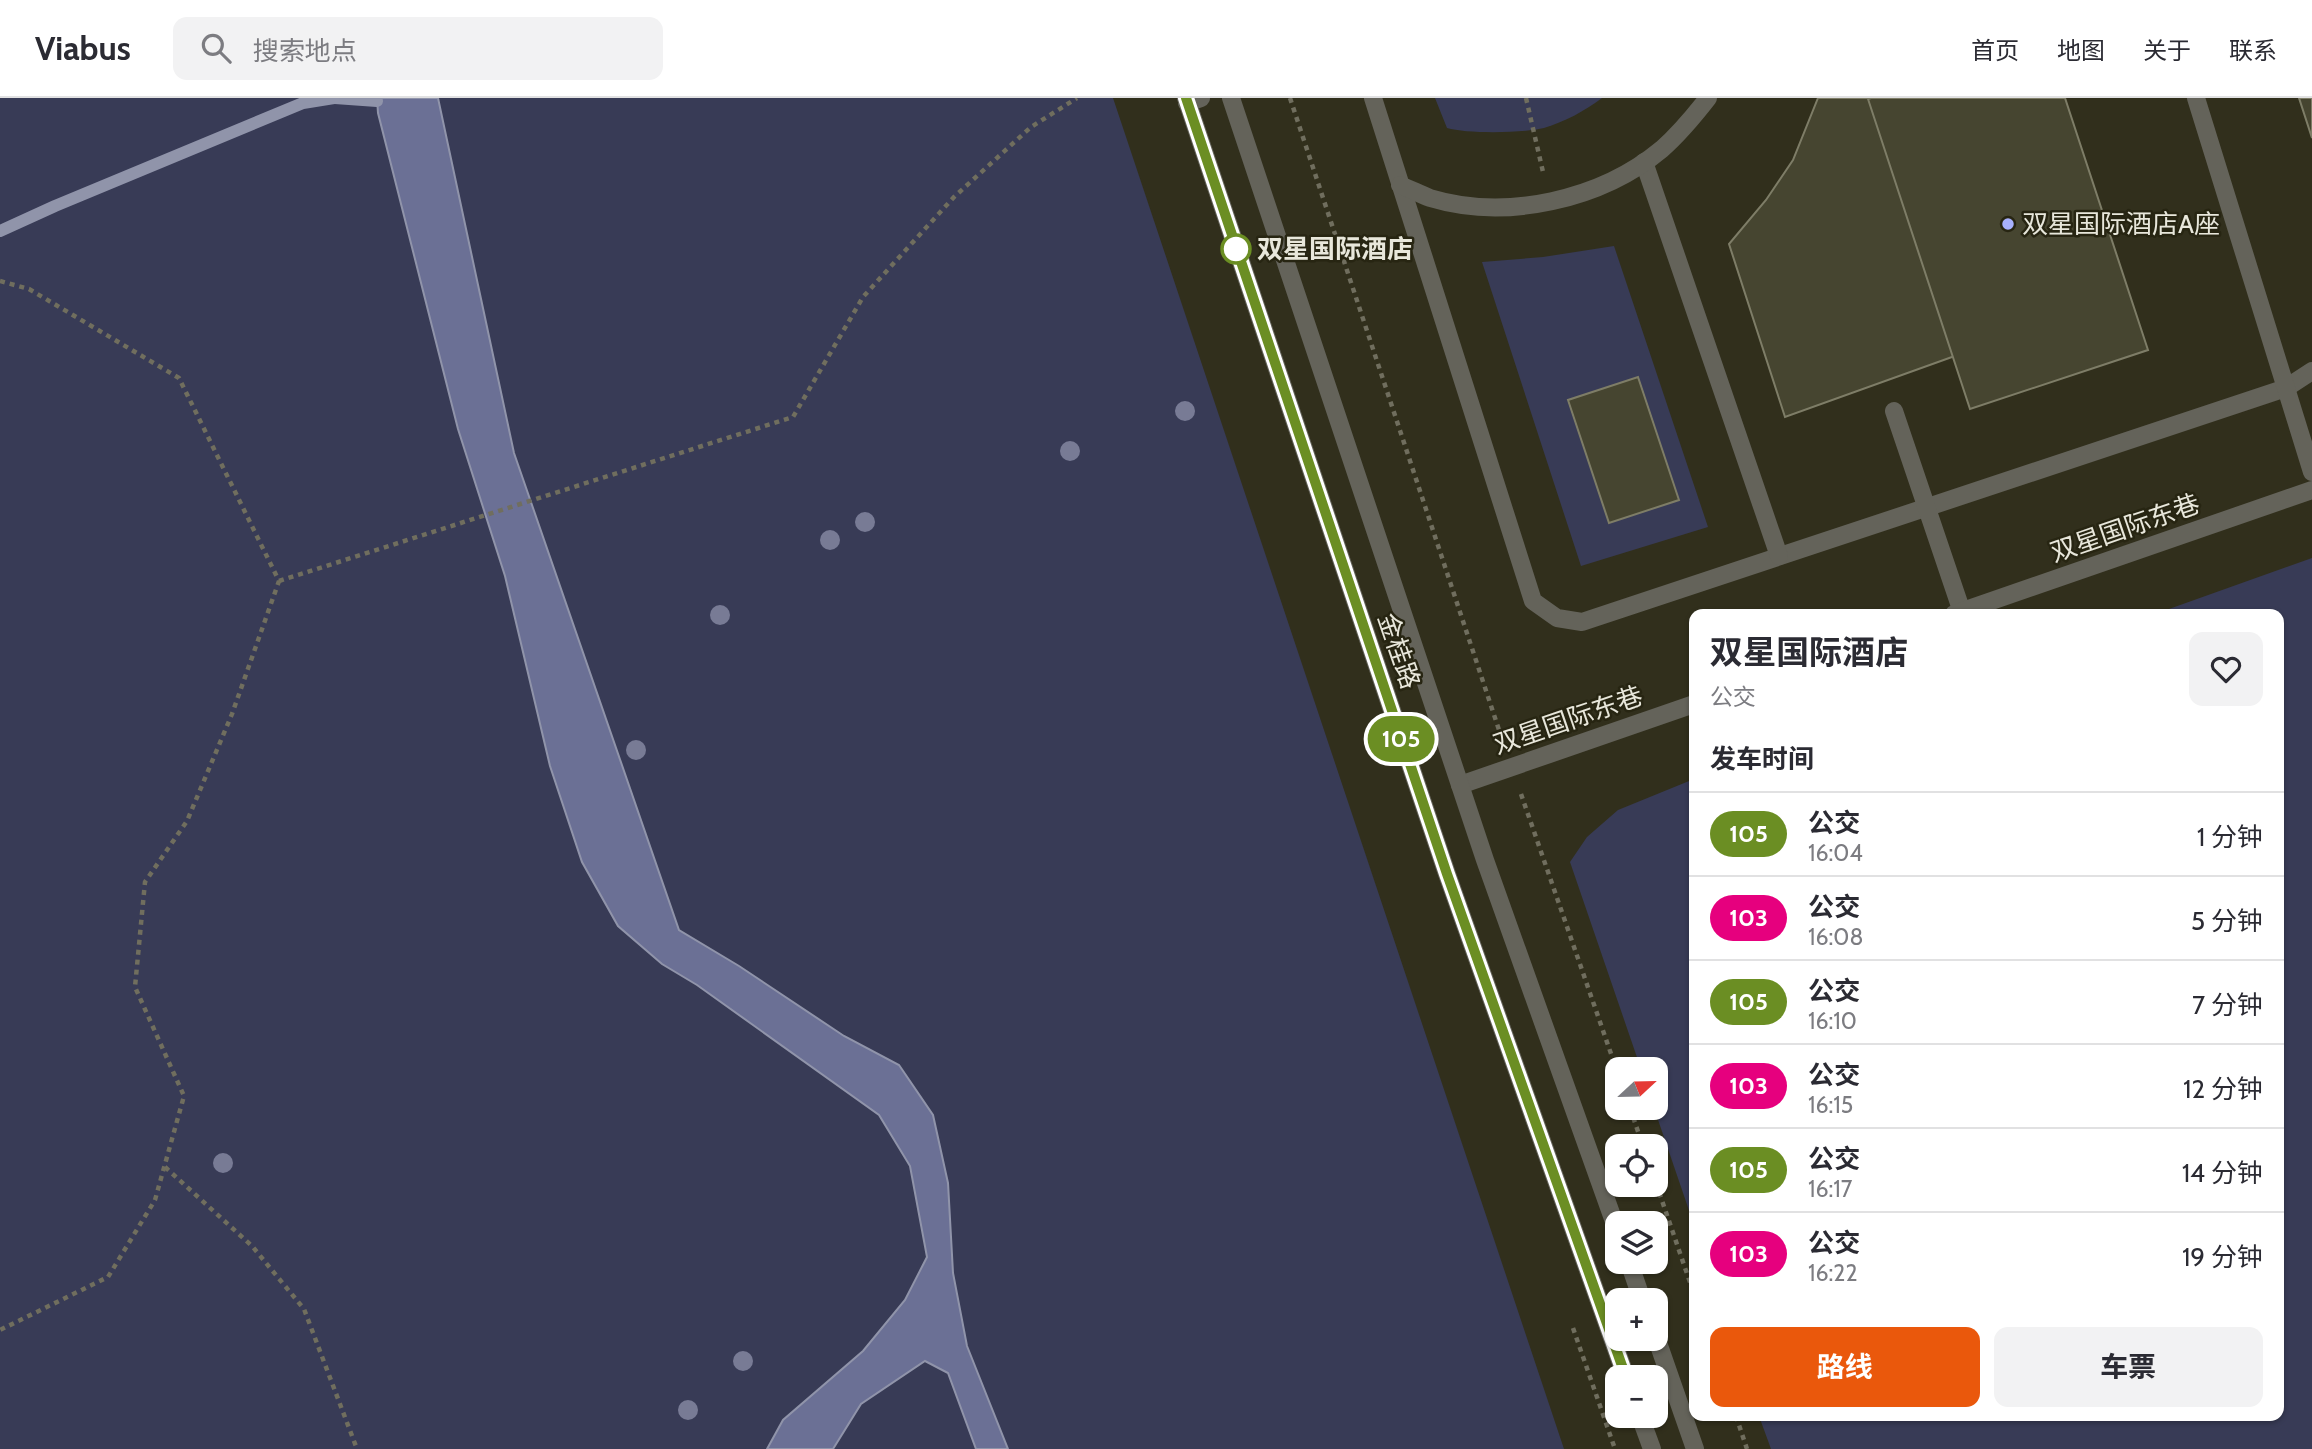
<!DOCTYPE html>
<html lang="zh">
<meta charset="utf-8">
<style>
:root{--surface:#fff;--page:#f2f2f3;--text:#2b2b33;--muted:#7c7c81;--line:#e1e1e2;--accent:#ea580c}
body{margin:0;font-family:Cabin,"Noto Sans SC",sans-serif;background:var(--page);color:var(--text);height:100vh;display:flex;flex-direction:column;font-size:26px;white-space:nowrap}
*{box-sizing:border-box;margin:0}
p{font-size:23px;color:var(--muted)}
.icon{flex:none;width:38px;height:38px;fill:none;stroke:currentColor;stroke-width:2;stroke-linecap:round;stroke-linejoin:round}
.map{position:relative;flex:1;overflow:hidden}
.sheet{position:absolute;left:1689px;top:511px;width:595px;height:812px;display:flex;flex-direction:column;background:var(--surface);border-radius:14px;box-shadow:0 2px 5px #0004}
.sheet>*{flex:none}
.badge{padding:0 14px;border-radius:23px;font-size:24px;line-height:46px}
.needle{width:46px;rotate:68deg}
.buttons{position:absolute;left:1605px;top:959px;display:grid;gap:14px}
.buttons a{display:grid;place-items:center;width:63px;height:63px;border-radius:14px;background:var(--surface);box-shadow:0 2px 5px #0004;font-size:35px}
.map>.badge{position:absolute;translate:-50% -50%;box-shadow:0 0 0 4px #fff}
h2{padding:0 21px;font-size:26px;line-height:63px}
.round{display:grid;place-items:center;flex:none;width:74px;height:74px;border-radius:14px;background:var(--page)}
.head{display:flex;align-items:center;justify-content:space-between;height:119px;padding:0 21px}
h1{font-size:33px;font-weight:700;line-height:52px}
.cta{display:flex;gap:14px;margin-top:auto;padding:14px 21px}
.cta a{flex:1;height:80px;border-radius:14px;background:var(--accent);color:#fff;font-size:28px;font-weight:700;line-height:80px;text-align:center}
.cta a+a{background:var(--page);color:var(--text)}
ul{padding:0;list-style:none}
li{display:flex;align-items:center;gap:21px;height:84px;padding:0 21px;border-top:2px solid var(--line)}
li div{flex:1}
li b{display:block;font-size:26px}
li em{font-style:normal}
li .badge{min-width:77px;font-weight:700;text-align:center}
header{display:flex;align-items:center;gap:42px;box-sizing:border-box;height:98px;padding:0 35px;background:var(--surface);border-bottom:2px solid var(--line)}
header strong{font-size:33px}
nav{display:flex;gap:38px;margin-inline-start:auto;font-size:24px}
.search{width:490px;height:63px;background:var(--page);display:flex;align-items:center;gap:18px;box-sizing:border-box;padding:0 24px;border-radius:14px;color:var(--muted);font-size:26px}
.map>svg:first-child{display:block}
.green{fill:#383b56}
.water{fill:#6b7095;stroke:#9094aa;stroke-width:2}
.lines{fill:none;stroke-linecap:round;stroke-linejoin:round}
.stream{stroke:#9094aa;stroke-width:12}
.building{fill:#464530;stroke:#7e7d67;stroke-width:2}
.path{stroke:#706e5e;stroke-width:4.5;stroke-dasharray:5 5;stroke-linecap:butt}
.service{stroke:#64635a;stroke-width:18}
.minor{stroke:#64635a;stroke-width:18}
.tertiary{stroke:#64635a;stroke-width:18}
.tree{fill:#787b95}
.line-casing{stroke:#fff;stroke-width:16}
.line{stroke:#6b8e23;stroke-width:10}
.poi-dot{fill:#a7b0fc;stroke:#272512;stroke-width:2.5}
.stop-dot{fill:#fff;stroke:#6b8e23;stroke-width:3.5}
.labels{text-anchor:middle;dominant-baseline:central;stroke-width:5;stroke-linejoin:round;paint-order:stroke}
.poi-label{font-size:26px;fill:#e8e7db;stroke:#272512;text-anchor:start}
.stop-label{font-size:26px;font-weight:bold;fill:#e8e7db;stroke:#272512;text-anchor:start}
.street-label{font-size:26px;fill:#e8e7db;stroke:#272512}
</style>
<header>
<strong>Viabus</strong>
<div class="search"><svg class="icon" aria-label="search" viewBox="0 0 24 24"><circle cx="10" cy="10" r="6"/><path d="M15 15l6 6"/></svg>搜索地点</div>
<nav><a>首页</a><a>地图</a><a>关于</a><a>联系</a></nav>
</header>
<div class="map">
<svg width="2312" height="1351" viewBox="0 0 2312 1351">
<rect width="100%" height="100%" fill="#312f1c"/>
<g class="green">
<polygon points="0,0 1113,0 1564,1351 0,1351"/>
<path d="M1435,0H1602C1585,13 1564,24 1544,30C1524,35 1467,36 1447,30Z"/>
<polygon points="1614,148 1708,429 1581,468 1482,164 1543,159"/>
<polygon points="2312,460 2312,1351 1771,1351 1759,1318 2278,1318 2278,516 2155,516"/>
<polygon points="1694,681 1694,1127 1654,1010 1656,971 1641,971 1570,764 1587,739 1618,712"/>
</g>
<polygon class="water" points="377,0 438,0 514,355 679,832 739,868 844,938 899,967 933,1017 948,1085 953,1175 967,1248 1008,1351 976,1351 948,1275 925,1263 861,1306 833,1351 767,1351 783,1322 863,1253 905,1202 927,1159 910,1068 879,1017 697,887 662,866 618,828 582,764 550,668 505,478 458,331 378,15"/>
<g class="lines">
<g class="stream">
<polyline points="335,0 377,3"/>
<polyline points="0,133 55,108 303,5 334,0"/>
</g>
</g>
<g class="building">
<polygon points="1818,0 2034,0 2103,208 1952,259 1785,319 1729,146 1766,102 1793,62"/>
<polygon points="1871,0 2065,0 2148,252 1970,311 1868,1"/>
<polygon points="2299,0 2312,0 2312,40"/>
<polygon points="1638,279 1679,402 1609,425 1568,302"/>
</g>
<g class="lines">
<g class="path">
<polyline points="1290,0 1502,641"/>
<polyline points="1526,0 1543,74"/>
<polyline points="0,183 29,191 179,280 279,483 232,616 187,723 145,784 135,889 184,998 155,1102 108,1179 0,1232"/>
<polyline points="279,483 793,319 863,199 954,99 1031,29 1077,0"/>
<polyline points="1521,696 1617,973"/>
<polyline points="1630,1010 1643,1048"/>
<polyline points="165,1069 252,1148 304,1211 357,1351"/>
<polyline points="1656,1085 1694,1196"/>
<polyline points="1573,1230 1615,1351"/>
<polyline points="1736,1318 1747,1351"/>
</g>
<g class="service">
<polyline points="1373,0 1533,503 1557,520 1582,524 2286,290 2312,273"/>
<polyline points="1187,5 1201,0"/>
<polyline points="1644,64 1779,458"/>
<path d="M1400,87C1410,91 1420,96 1430,100C1506,123 1601,102 1662,51C1679,36 1694,18 1708,0"/>
<polyline points="1894,313 1962,514"/>
</g>
<g class="minor">
<polyline points="2196,0 2312,374"/>
<polyline points="1954,516 2312,392"/>
<polyline points="1460,687 1694,606"/>
</g>
<g class="tertiary">
<polyline points="1186,0 1447,776 1626,1279"/>
<polyline points="1231,0 1485,762 1617,1132"/>
<polyline points="1629,1164 1642,1202"/>
<polyline points="1656,1239 1695,1351"/>
<polyline points="1640,1318 1652,1351"/>
</g>
</g>
<g class="tree">
<circle cx="1185" cy="313" r="10"/>
<circle cx="1070" cy="353" r="10"/>
<circle cx="865" cy="424" r="10"/>
<circle cx="830" cy="442" r="10"/>
<circle cx="720" cy="517" r="10"/>
<circle cx="636" cy="652" r="10"/>
<circle cx="223" cy="1065" r="10"/>
<circle cx="743" cy="1263" r="10"/>
<circle cx="688" cy="1312" r="10"/>
</g>
<g class="lines">
<g class="line-casing">
<polyline id="line" points="1186,0 1447,776 1626,1279"/>
</g>
<use href="#line" class="line"/>
</g>
<circle class="poi-dot" cx="2008" cy="126" r="7"/>
<circle class="stop-dot" cx="1236" cy="151" r="14"/>
<g class="labels">
<g class="poi-label">
<text x="2022" y="126">双星国际酒店A座</text>
</g>
<g class="stop-label">
<text x="1257" y="151">双星国际酒店</text>
</g>
<g class="street-label">
<text transform="translate(2125 430) rotate(-19)">双星国际东巷</text>
<text transform="translate(1399 553) rotate(71)">金桂路</text>
<text transform="translate(1568 622) rotate(-19)">双星国际东巷</text>
</g>
</g>
</svg>
<div class="buttons">
<a><svg class="needle" viewBox="-14 -14 28 28"><path d="M0-13l5 13h-10z" fill="#e53935"/><path d="M0 13l5-13h-10z" fill="#7c7c81"/></svg></a>
<a><svg class="icon" aria-label="locate" viewBox="0 0 24 24"><circle cx="12" cy="12" r="6"/><path d="M12 2v4M12 18v4M2 12h4M18 12h4"/></svg></a>
<a><svg class="icon" aria-label="layers" viewBox="0 0 24 24"><path d="M12 4l9 5-9 5-9-5zM3 14l9 5 9-5"/></svg></a>
<a>+</a>
<a>−</a>
</div>
<b class="badge" style="left:1401px;top:641px;background:#6b8e23;color:#fff">105</b>
<section class="sheet">
<div class="head"><div><h1>双星国际酒店</h1><p>公交</p></div><a class="round"><svg class="icon" aria-label="heart" viewBox="0 0 24 24"><path d="M12 20l-8-8c-3-5 5-10 8-4 3-6 11-1 8 4z"/></svg></a></div>
<h2>发车时间</h2>
<ul>
<li><span class="badge" style="background:#6b8e23;color:#fff">105</span><div><b>公交</b><p>16:04</p></div><em>1 分钟</em></li>
<li><span class="badge" style="background:#e6007e;color:#fff">103</span><div><b>公交</b><p>16:08</p></div><em>5 分钟</em></li>
<li><span class="badge" style="background:#6b8e23;color:#fff">105</span><div><b>公交</b><p>16:10</p></div><em>7 分钟</em></li>
<li><span class="badge" style="background:#e6007e;color:#fff">103</span><div><b>公交</b><p>16:15</p></div><em>12 分钟</em></li>
<li><span class="badge" style="background:#6b8e23;color:#fff">105</span><div><b>公交</b><p>16:17</p></div><em>14 分钟</em></li>
<li><span class="badge" style="background:#e6007e;color:#fff">103</span><div><b>公交</b><p>16:22</p></div><em>19 分钟</em></li>
</ul>
<div class="cta"><a>路线</a><a>车票</a></div>
</section>
</div>
